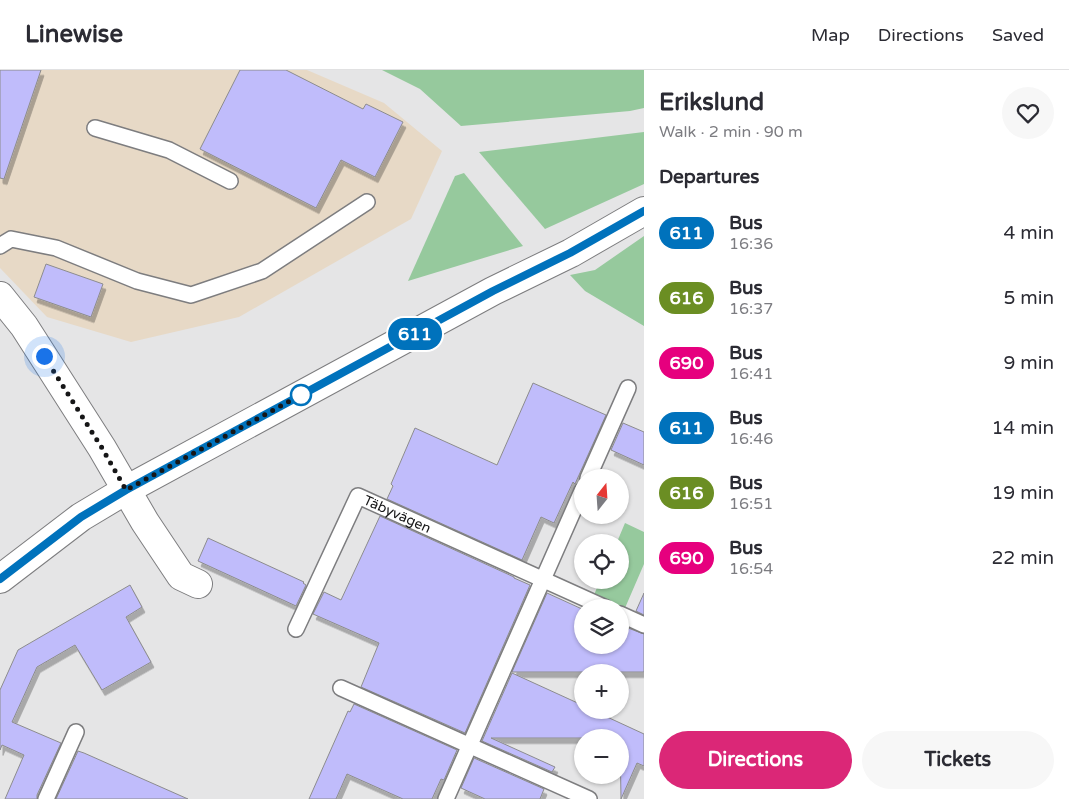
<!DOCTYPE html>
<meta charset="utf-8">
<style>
:root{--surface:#fff;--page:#f7f7f7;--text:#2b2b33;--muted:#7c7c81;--line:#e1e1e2;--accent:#db2777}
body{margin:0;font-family:"Varela Round",sans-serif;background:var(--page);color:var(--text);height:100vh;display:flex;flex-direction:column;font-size:19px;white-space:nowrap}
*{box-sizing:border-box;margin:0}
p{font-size:16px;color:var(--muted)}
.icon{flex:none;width:28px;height:28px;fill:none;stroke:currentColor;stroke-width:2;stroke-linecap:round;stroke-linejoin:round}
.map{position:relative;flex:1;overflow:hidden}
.sheet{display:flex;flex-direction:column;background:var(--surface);width:425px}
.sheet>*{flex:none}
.badge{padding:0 10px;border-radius:16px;font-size:18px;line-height:32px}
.needle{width:32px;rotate:17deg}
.fabs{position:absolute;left:574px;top:399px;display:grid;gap:10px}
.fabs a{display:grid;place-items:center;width:55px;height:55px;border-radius:50%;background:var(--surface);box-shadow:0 1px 4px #0004;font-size:25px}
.you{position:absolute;width:25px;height:25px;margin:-12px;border:4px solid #fff;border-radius:50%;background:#1a73e8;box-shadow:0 0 0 8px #1a73e833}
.map>.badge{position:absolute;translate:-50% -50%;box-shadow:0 0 0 2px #fff}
h2{padding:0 15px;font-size:19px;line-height:45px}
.round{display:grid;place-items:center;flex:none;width:52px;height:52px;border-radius:26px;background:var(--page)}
.overview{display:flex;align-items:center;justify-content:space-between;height:85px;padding:0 15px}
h1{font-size:24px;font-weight:800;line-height:38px}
.action{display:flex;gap:10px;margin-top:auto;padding:10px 15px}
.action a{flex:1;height:58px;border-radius:30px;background:var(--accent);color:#fff;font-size:20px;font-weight:800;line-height:58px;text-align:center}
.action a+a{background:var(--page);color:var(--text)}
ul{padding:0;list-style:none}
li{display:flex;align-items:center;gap:15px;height:65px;padding:0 15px}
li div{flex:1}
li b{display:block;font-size:19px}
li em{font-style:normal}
li .badge{min-width:55px;font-weight:700;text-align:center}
header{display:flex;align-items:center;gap:30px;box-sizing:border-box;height:70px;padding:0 25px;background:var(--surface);border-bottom:1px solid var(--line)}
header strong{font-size:24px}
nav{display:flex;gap:28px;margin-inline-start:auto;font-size:18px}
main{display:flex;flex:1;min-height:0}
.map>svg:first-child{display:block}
.commercial{fill:#e7d9c6}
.green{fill:#96c99d}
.building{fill:#c0bcfb;stroke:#8c8c8d;filter:url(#shadow)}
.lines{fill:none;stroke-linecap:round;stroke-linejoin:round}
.lane-casing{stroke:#7d7d7f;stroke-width:18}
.street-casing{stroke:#7d7d7f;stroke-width:30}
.secondary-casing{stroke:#7d7d7f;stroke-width:30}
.lane{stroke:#fff;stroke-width:15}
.street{stroke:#fff;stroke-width:28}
.secondary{stroke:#fff;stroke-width:28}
.line-casing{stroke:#fff;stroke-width:11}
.line{stroke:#0072bc;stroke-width:8}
.walk{stroke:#161617;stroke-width:5;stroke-dasharray:0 9}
.stop-dot{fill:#fff;stroke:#0072bc;stroke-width:2.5}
.labels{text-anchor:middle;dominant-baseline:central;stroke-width:4.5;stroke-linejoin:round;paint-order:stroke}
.street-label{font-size:14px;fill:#161617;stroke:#e5e5e6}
</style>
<header>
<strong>Linewise</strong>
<nav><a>Map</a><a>Directions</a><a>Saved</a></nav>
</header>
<main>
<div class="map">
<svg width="644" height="729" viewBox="0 0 644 729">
<defs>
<filter id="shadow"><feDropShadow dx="3" dy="5.5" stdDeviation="0" flood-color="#0004"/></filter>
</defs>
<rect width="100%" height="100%" fill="#e5e5e6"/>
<polygon class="commercial" points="0,0 307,0 384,33 442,81 411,149 239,247 131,272 47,247 0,198"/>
<g class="green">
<polygon points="382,0 644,0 644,38 630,41 461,56 420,19"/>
<polygon points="644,62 644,114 545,159 479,82"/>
<polygon points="464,103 523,176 408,211 455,106"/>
<polygon points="644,166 644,256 585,221 570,205 595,200"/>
<polygon points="625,453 644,462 644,494 625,538 594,525 600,510 620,510 620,472 617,472"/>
</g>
<g class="building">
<polygon points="0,0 41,0 4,109 0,108"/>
<polygon points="240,0 286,0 363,39 366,34 403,52 375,107 341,90 316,138 200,79"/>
<polygon points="46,194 103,214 91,247 34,227"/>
<polygon points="533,313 606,345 575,414 573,412 554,453 541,447 522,490 387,429 393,416 391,414 415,358 497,395"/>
<polygon points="623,353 644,362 644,395 611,380"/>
<polygon points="380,446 514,507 514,508 530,515 465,663 361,617 379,573 313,544 324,522 341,530"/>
<polygon points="208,468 304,512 303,513 306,515 296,536 198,491"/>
<polygon points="130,515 142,537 126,547 151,592 102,620 75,575 37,597 12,652 61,673 37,725 37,729 5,729 24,685 2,675 0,680 0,620 18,580"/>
<polygon points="547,523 582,539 582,575 620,575 620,572 626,559 628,560 628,558 644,564 644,602 512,602"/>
<polygon points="644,523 644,545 636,541"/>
<polygon points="512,603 582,635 582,640 592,640 644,664 644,696 637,693 621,729 620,668 491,668 555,697 552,702 482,671"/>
<polygon points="354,634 457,680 444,710 441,709 432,729 403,729 347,704 336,729 309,729 348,641 350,642"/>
<polygon points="78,681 84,683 188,729 56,729"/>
<polygon points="474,688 544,719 540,729 485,729 461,718"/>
</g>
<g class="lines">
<g class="lane-casing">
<g id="lane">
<polyline points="95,58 169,80 230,111"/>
<polyline points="0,176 11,169 56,178 137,211 191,225 262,201 367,132"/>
<polyline points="588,408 628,318"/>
<polyline points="620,544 644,555"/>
<path id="s1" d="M296,559L358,426L606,538"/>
<polyline points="341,618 589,729"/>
<polyline points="46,729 76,662"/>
<polyline points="446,729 582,421"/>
</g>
</g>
<g class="street-casing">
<polyline id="street" points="0,226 24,256 102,378 145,452 181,506 198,514"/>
</g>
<g class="secondary-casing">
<polyline id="secondary" points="0,509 81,447 126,420 493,221 571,183 644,141"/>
</g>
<use href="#lane" class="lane"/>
<use href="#street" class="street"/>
<use href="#secondary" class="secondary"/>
</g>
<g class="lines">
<g class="line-casing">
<polyline id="line" points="0,509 81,447 126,420 493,221 570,183 644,141"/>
</g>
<use href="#line" class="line"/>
<polyline class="walk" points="44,286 102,378 126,420 301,325"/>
</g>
<circle class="stop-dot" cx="301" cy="325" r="10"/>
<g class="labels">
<g class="street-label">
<text stroke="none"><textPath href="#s1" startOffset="190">Täbyvägen</textPath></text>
</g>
</g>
</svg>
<div class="fabs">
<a><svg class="needle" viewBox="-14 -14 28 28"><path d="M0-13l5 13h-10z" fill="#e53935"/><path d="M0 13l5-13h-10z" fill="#7c7c81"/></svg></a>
<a><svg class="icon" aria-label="locate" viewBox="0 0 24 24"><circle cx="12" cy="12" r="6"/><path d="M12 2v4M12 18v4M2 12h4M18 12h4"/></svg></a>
<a><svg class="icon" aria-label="layers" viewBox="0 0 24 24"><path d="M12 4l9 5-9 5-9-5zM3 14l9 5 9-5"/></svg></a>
<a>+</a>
<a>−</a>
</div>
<div class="you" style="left:44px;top:286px"></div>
<b class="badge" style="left:415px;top:264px;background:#0072bc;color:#fff">611</b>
</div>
<section class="sheet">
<div class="overview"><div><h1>Erikslund</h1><p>Walk · 2 min · 90 m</p></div><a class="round"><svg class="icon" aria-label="heart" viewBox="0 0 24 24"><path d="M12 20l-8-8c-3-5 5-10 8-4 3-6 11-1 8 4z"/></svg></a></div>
<h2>Departures</h2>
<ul>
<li><span class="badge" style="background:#0072bc;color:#fff">611</span><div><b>Bus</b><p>16:36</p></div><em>4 min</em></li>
<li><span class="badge" style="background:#6b8e23;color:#fff">616</span><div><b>Bus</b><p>16:37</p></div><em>5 min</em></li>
<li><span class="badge" style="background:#e6007e;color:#fff">690</span><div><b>Bus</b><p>16:41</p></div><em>9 min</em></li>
<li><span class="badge" style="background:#0072bc;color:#fff">611</span><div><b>Bus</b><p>16:46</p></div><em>14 min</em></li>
<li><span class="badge" style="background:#6b8e23;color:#fff">616</span><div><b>Bus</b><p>16:51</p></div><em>19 min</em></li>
<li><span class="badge" style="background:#e6007e;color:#fff">690</span><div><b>Bus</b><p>16:54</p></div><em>22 min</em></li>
</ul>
<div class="action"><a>Directions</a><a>Tickets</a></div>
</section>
</main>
